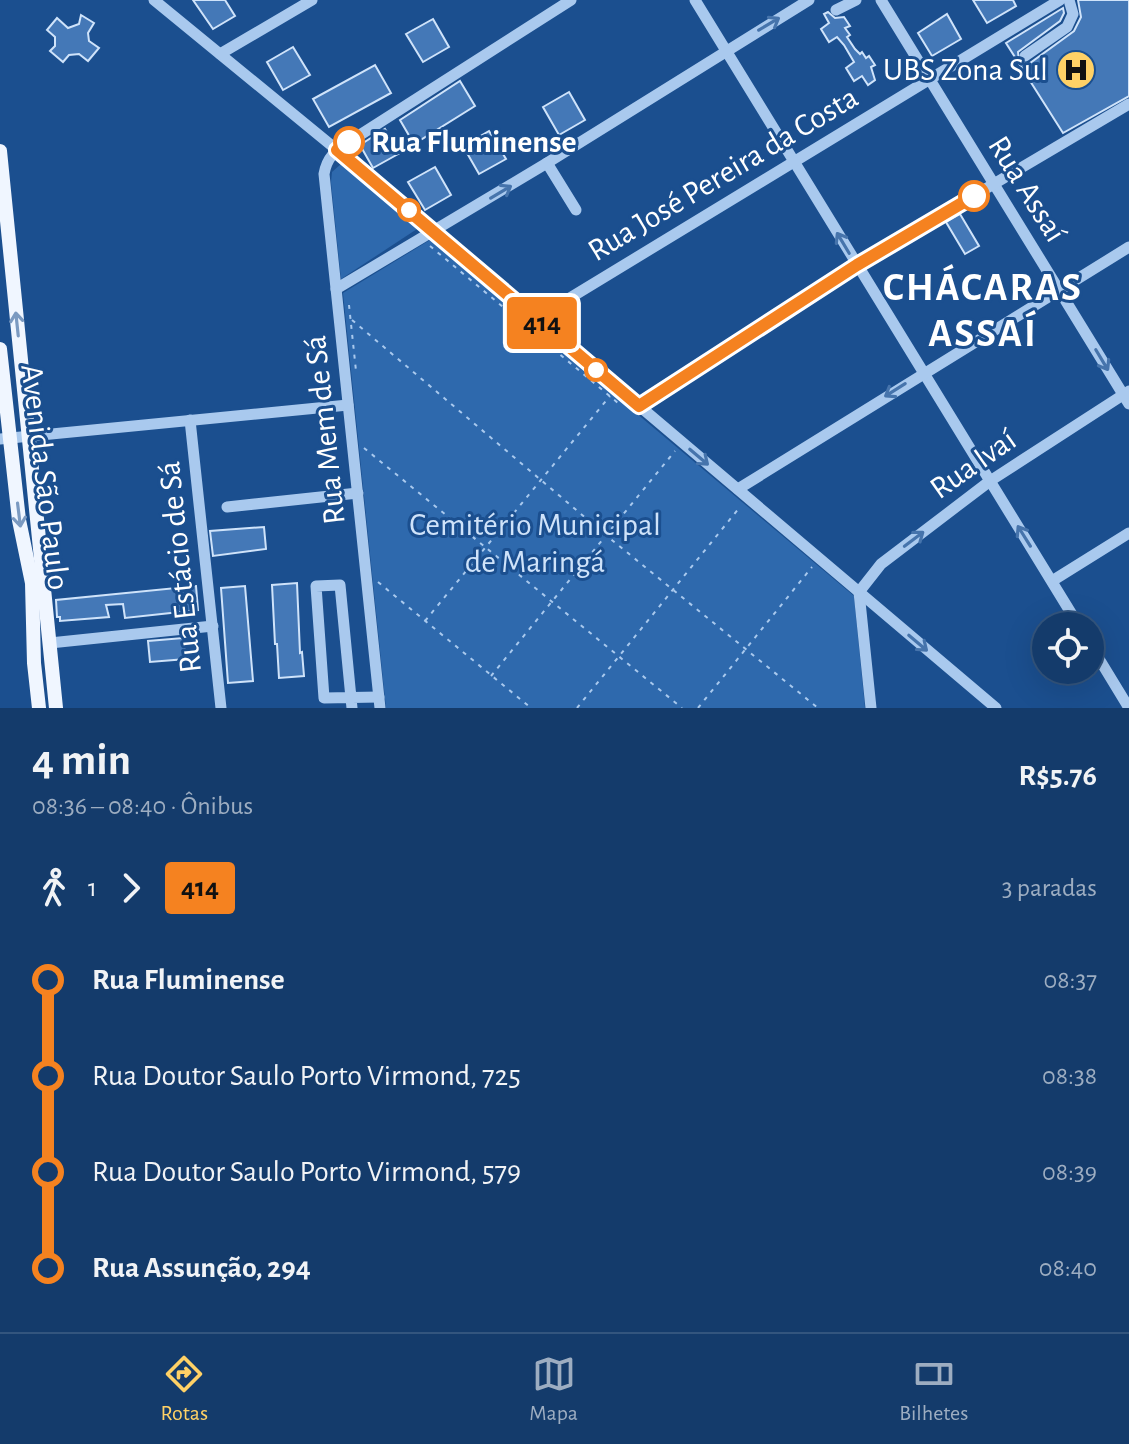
<!DOCTYPE html>
<html lang="pt">
<meta charset="utf-8">
<style>
:root{--surface:#143b6b;--page:#214673;--text:#f1f3f6;--muted:#9dadc1;--line:#33557e;--accent:#ffd166}
body{margin:0;font-family:"Alegreya Sans",sans-serif;background:var(--page);color:var(--text);height:100vh;display:flex;flex-direction:column;font-size:30px;white-space:nowrap}
*{box-sizing:border-box;margin:0}
p{font-size:26px;color:var(--muted)}
.icon{flex:none;width:44px;height:44px;fill:none;stroke:currentColor;stroke-width:2;stroke-linecap:round;stroke-linejoin:round}
.map{position:relative;height:708px;overflow:hidden}
.panel{display:flex;flex-direction:column;background:var(--surface);flex:1}
.panel>*{flex:none}
.badge{padding:0 16px;border-radius:6px;font-size:28px;line-height:52px}
.fabs{position:absolute;left:1032px;top:612px;display:grid;gap:16px}
.fabs a{display:grid;place-items:center;width:72px;height:72px;border-radius:50%;background:var(--surface);box-shadow:0 8px 32px #0002,0 0 0 2px var(--line);font-size:40px}
.map>.badge{position:absolute;translate:-50% -50%;box-shadow:0 0 0 4px #fff}
.legs{display:flex;align-items:center;gap:12px;height:88px;padding:0 32px;font-size:26px}
.legs p{margin-inline-start:auto}
.head{display:flex;align-items:center;justify-content:space-between;height:136px;padding:0 32px}
h1{font-size:44px;font-weight:700;line-height:60px}
ul{padding:0 32px;list-style:none}
li{display:flex;align-items:center;gap:28px;height:96px;font-size:30px}
li i{display:grid;place-items:center;width:12px;height:100%;margin:0 10px;background:currentColor}
li i::after{content:'';width:20px;height:20px;margin:-10px;border:6px solid;border-radius:50%;background:var(--surface)}
li p{margin-inline-start:auto}
li:first-child i{background:linear-gradient(#0000 50%,currentColor 0)}
li:last-child i{background:linear-gradient(currentColor 50%,#0000 0)}
.menu{display:flex;justify-content:space-around;align-items:center;height:112px;border-top:2px solid var(--line);background:var(--surface);font-size:22px;color:var(--muted)}
.menu a{display:grid;justify-items:center;gap:4px}
.menu .on{color:var(--accent)}
.map>svg:first-child{display:block}
.green{fill:#2e69ad}
.building{fill:#4478b7;stroke:#cfe3fa;stroke-width:2}
.lines{fill:none;stroke-linecap:round;stroke-linejoin:round}
.path{stroke:#a9c9ee;stroke-width:2;stroke-dasharray:4 6;stroke-linecap:butt}
.minor{stroke:#a9c9ee;stroke-width:11}
.major{stroke:#f0f6ff;stroke-width:14}
.oneway{stroke:#4674ac}
.oneway2{stroke:#7b9ac1}
.line-1-casing{stroke:#fff;stroke-width:18}
.line-1{stroke:#f58220;stroke-width:12}
.stop-1-dot{fill:#fff;stroke:#f58220;stroke-width:4}
.labels{text-anchor:middle;dominant-baseline:central;stroke-width:6;stroke-linejoin:round;paint-order:stroke}
.poi-label{font-size:32px;fill:#fff;stroke:#1b4f8f;text-anchor:end}
.stop-label{font-size:32px;font-weight:bold;fill:#fff;stroke:#1b4f8f;text-anchor:start}
.street-label{font-size:32px;fill:#fff;stroke:#1b4f8f}
.park-label{font-size:32px;fill:#cfe3fa;stroke:#1b4f8f}
.district-label{font-size:40px;font-weight:bold;letter-spacing:2px;fill:#fff;stroke:#1b4f8f}
</style>
<div class="map">
<svg width="1129" height="708" viewBox="0 0 1129 708">
<rect width="100%" height="100%" fill="#1b4f8f"/>
<g class="green">
<polygon points="341,164 420,227 341,279 331,182 332,172"/>
<polygon points="430,240 854,596 865,708 386,708 343,293"/>
</g>
<g class="building">
<polygon points="193,0 225,0 235,16 213,29"/>
<polygon points="973,0 1013,0 1016,6 987,23"/>
<polygon points="1078,0 1129,0 1129,96 1063,133 1006,43 1063,8 1064,13 1060,21 1018,52 1019,61 1025,64 1030,63 1074,31 1081,17"/>
<polygon points="828,12 835,18 844,17 850,26 845,28 850,35 847,37 855,49 860,54 862,52 866,58 869,56 875,65 871,67 875,80 868,85 862,76 854,81 846,68 854,62 844,45 837,37 829,42 821,29 829,23 824,14"/>
<polygon points="947,14 961,39 932,56 918,33"/>
<polygon points="81,15 94,23 88,33 89,41 99,48 88,61 79,54 69,55 63,62 50,51 55,46 55,37 47,30 57,18 68,28 79,24"/>
<polygon points="433,19 449,47 423,62 406,34"/>
<polygon points="293,47 310,75 283,90 267,62"/>
<polygon points="375,65 391,93 329,127 313,99"/>
<polygon points="460,81 475,106 414,144 400,120"/>
<polygon points="569,92 585,120 559,135 543,107"/>
<polygon points="385,129 400,153 373,168 360,145"/>
<polygon points="489,131 506,159 479,174 463,146"/>
<polygon points="435,167 451,195 425,210 408,182"/>
<polygon points="960,214 979,246 965,254 946,222"/>
<polygon points="264,527 266,549 213,556 210,531"/>
<polygon points="297,583 300,653 302,652 304,676 279,678 277,644 275,644 272,585"/>
<polygon points="196,586 198,610 125,618 123,604 106,605 109,617 60,621 60,617 57,617 56,600"/>
<polygon points="245,586 253,681 228,683 221,588"/>
<polygon points="183,638 186,659 150,662 148,641"/>
</g>
<g class="lines">
<g class="path">
<polyline points="430,246 618,403"/>
<polyline points="349,305 356,371"/>
<polyline points="352,320 607,536 818,708"/>
<polyline points="364,448 682,708"/>
<polyline points="378,582 531,708"/>
<polyline points="425,621 610,396"/>
<polyline points="491,676 675,451"/>
<polyline points="577,708 740,507"/>
<polyline points="698,708 812,567"/>
</g>
<g class="minor">
<polyline points="154,0 337,150 996,708"/>
<polyline points="695,0 1079,626"/>
<polyline points="881,0 1129,404"/>
<polyline points="836,10 856,0"/>
<polyline points="220,54 312,0"/>
<polyline points="1025,56 1067,27 1073,14 1069,0"/>
<polyline points="547,163 576,210"/>
<polyline points="336,289 547,163 809,0"/>
<polyline points="537,318 1060,0"/>
<polyline points="639,406 857,265 1129,104"/>
<polyline points="190,420 221,708"/>
<polyline points="0,439 348,405"/>
<polyline points="738,489 1129,247"/>
<polyline points="227,507 358,493"/>
<polyline points="1052,581 1129,533"/>
<polyline points="859,592 881,564 990,481 1129,391"/>
<polyline points="859,592 871,708"/>
<polyline points="50,643 213,626"/>
<polyline points="1090,644 1129,708"/>
<polyline points="352,708 351,698 340,585 316,586 324,698 379,697"/>
<path d="M380,708L324,174C327,157 335,151 349,142L571,0"/>
</g>
<g class="major">
<polyline points="0,151 56,708"/>
<polyline points="0,349 19,520 32,583 34,663 39,708"/>
</g>
</g>
<defs><path id="oneway-shaft" d="M-6 0H5M1.5-3L5.5 0L1.5 3" fill="none" stroke-width="1.6" stroke-linecap="round" stroke-linejoin="round" transform="scale(2)"/></defs>
<g class="oneway">
<use href="#oneway-shaft" transform="translate(769 24) rotate(-31)"/>
<use href="#oneway-shaft" transform="translate(501 192) rotate(-31)"/>
<use href="#oneway-shaft" transform="translate(843 243) rotate(-121)"/>
<use href="#oneway-shaft" transform="translate(1102 360) rotate(59)"/>
<use href="#oneway-shaft" transform="translate(895 390) rotate(148)"/>
<use href="#oneway-shaft" transform="translate(699 457) rotate(40)"/>
<use href="#oneway-shaft" transform="translate(1024 536) rotate(-122)"/>
<use href="#oneway-shaft" transform="translate(914 539) rotate(-37)"/>
<use href="#oneway-shaft" transform="translate(918 643) rotate(40)"/>
</g>
<g class="oneway2">
<use href="#oneway-shaft" transform="translate(17 324) rotate(-96)"/>
<use href="#oneway-shaft" transform="translate(19 515) rotate(83)"/>
</g>
<g class="lines">
<g class="line-1-casing">
<polyline id="line-1" points="349,142 337,150 639,406 857,265 974,196"/>
</g>
<use href="#line-1" class="line-1"/>
</g>
<defs>
<g id="hospital-disc" transform="scale(2)"><circle r="9.5" fill="#ffd166" stroke="#1b4f8f"/><path d="M-5-5h3v3.5h4V-5h3V5h-3V1.5h-4V5h-3Z" fill="#111"/></g>
</defs>
<g fill-rule="evenodd">
<use href="#hospital-disc" x="1076" y="70"/>
</g>
<g class="stop-1-dot">
<circle cx="349" cy="142" r="14"/>
<circle cx="974" cy="196" r="14"/>
<circle cx="409" cy="210" r="10"/>
<circle cx="596" cy="370" r="10"/>
</g>
<g class="labels">
<g class="poi-label">
<text x="1048" y="70">UBS Zona Sul</text>
</g>
<g class="stop-label">
<text x="371" y="142">Rua Fluminense</text>
</g>
<g class="street-label">
<text transform="translate(723 174) rotate(-31)">Rua José Pereira da Costa</text>
<text transform="translate(1027 189) rotate(58)">Rua Assaí</text>
<text transform="translate(325 430) rotate(-96)">Rua Mem de Sá</text>
<text transform="translate(973 464) rotate(-35)">Rua Ivaí</text>
<text transform="translate(45 477) rotate(83)">Avenida São Paulo</text>
<text transform="translate(180 567) rotate(-96)">Rua Estácio de Sá</text>
</g>
<g class="park-label">
<text x="535" y="525">Cemitério Municipal<tspan x="535" dy="37">de Maringá</tspan></text>
</g>
<g class="district-label">
<text x="983" y="288">CHÁCARAS<tspan x="983" dy="46">ASSAÍ</tspan></text>
</g>
</g>
</svg>
<div class="fabs">
<a><svg class="icon" aria-label="locate" viewBox="0 0 24 24"><circle cx="12" cy="12" r="6"/><path d="M12 2v4M12 18v4M2 12h4M18 12h4"/></svg></a>
</div>
<b class="badge" style="left:542px;top:323px;background:#f58220;color:#111">414</b>
</div>
<section class="panel">
<div class="head"><div><h1>4 min</h1><p>08:36 – 08:40 · Ônibus</p></div><b>R$5.76</b></div>
<div class="legs"><svg class="icon" aria-label="walk" viewBox="0 0 24 24"><circle cx="13" cy="4" r="2"/><path d="M13 8l-2 6 4 7M11 14l-3 7M7 12l3-4h3l4 4"/></svg>1<svg class="icon" aria-label="forward" viewBox="0 0 24 24"><path d="M9 5l7 7-7 7"/></svg><b class="badge" style="background:#f58220;color:#111">414</b><p>3 paradas</p></div>
<ul>
<li><i style="color:#f58220"></i><b>Rua Fluminense</b><p>08:37</p></li>
<li><i style="color:#f58220"></i><span>Rua Doutor Saulo Porto Virmond, 725</span><p>08:38</p></li>
<li><i style="color:#f58220"></i><span>Rua Doutor Saulo Porto Virmond, 579</span><p>08:39</p></li>
<li><i style="color:#f58220"></i><b>Rua Assunção, 294</b><p>08:40</p></li>
</ul>
</section>
<nav class="menu">
<a class="on"><svg class="icon" aria-label="directions" viewBox="0 0 24 24"><path d="M12 3l9 9-9 9-9-9zM9 14v-3h6M13 9l2 2-2 2"/></svg>Rotas</a>
<a><svg class="icon" aria-label="map" viewBox="0 0 24 24"><path d="M3 6l6-2 6 2 6-2v14l-6 2-6-2-6 2zM9 4v14M15 6v14"/></svg>Mapa</a>
<a><svg class="icon" aria-label="tickets" viewBox="0 0 24 24"><path d="M3 7h18v10H3zM15 7v10"/></svg>Bilhetes</a>
</nav>
